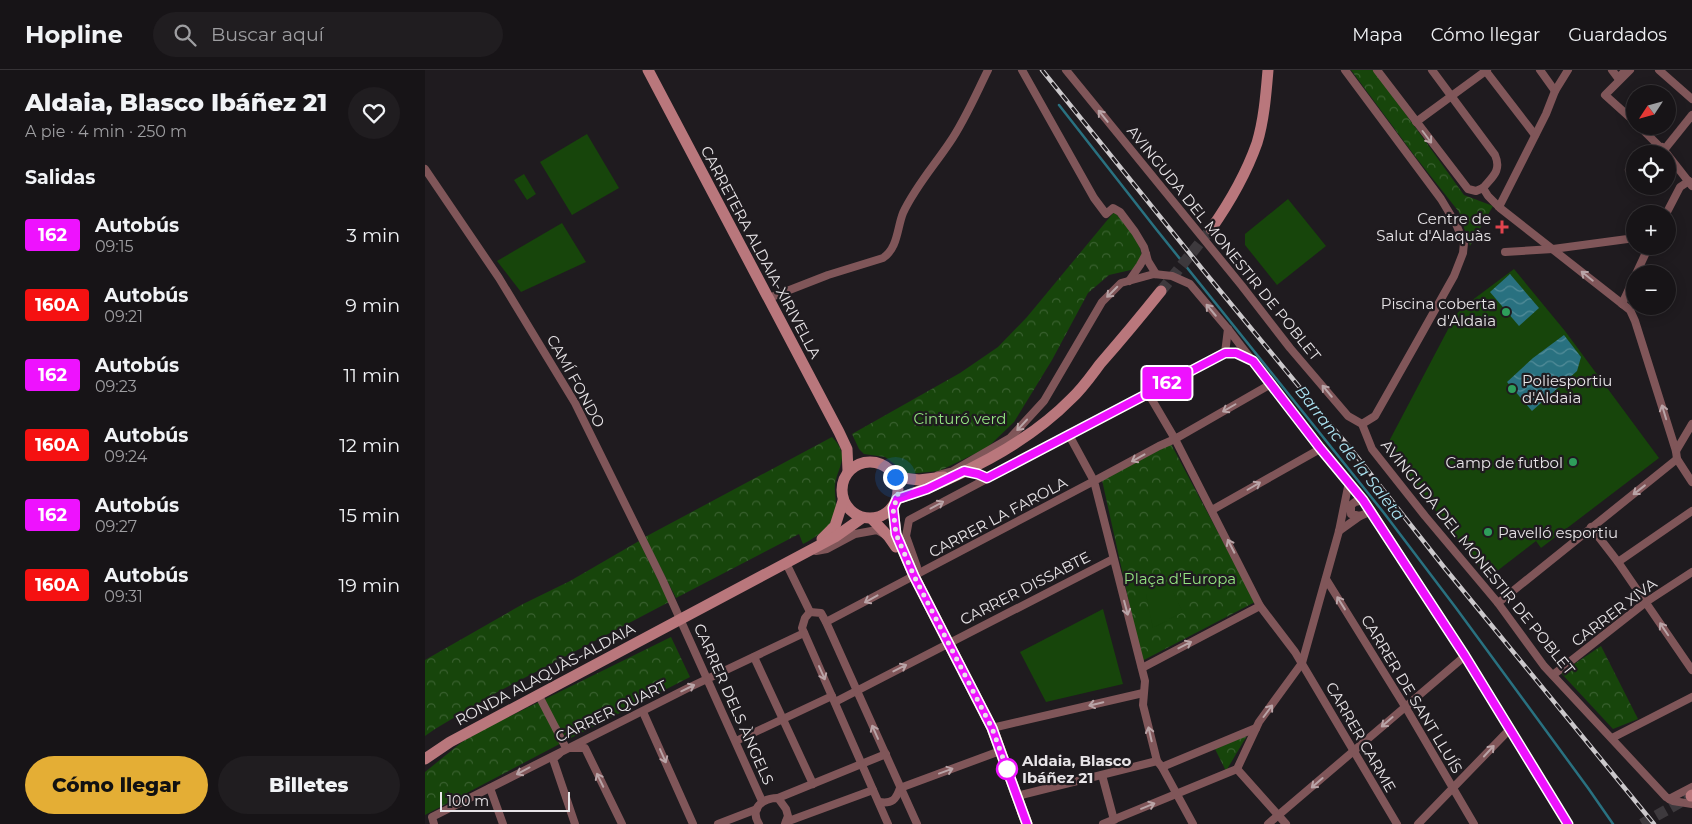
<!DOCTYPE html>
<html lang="es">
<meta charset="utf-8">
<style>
:root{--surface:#171417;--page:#201d20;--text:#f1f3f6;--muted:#9e9ea1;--line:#363336;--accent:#e4ae35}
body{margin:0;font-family:Montserrat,sans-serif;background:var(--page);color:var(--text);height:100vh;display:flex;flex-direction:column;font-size:19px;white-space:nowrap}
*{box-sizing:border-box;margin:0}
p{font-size:16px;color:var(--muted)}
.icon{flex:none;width:28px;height:28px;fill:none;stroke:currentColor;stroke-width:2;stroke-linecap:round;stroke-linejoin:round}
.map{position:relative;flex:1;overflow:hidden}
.sheet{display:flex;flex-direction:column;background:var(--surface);width:425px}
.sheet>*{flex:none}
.badge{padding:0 10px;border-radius:4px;font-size:18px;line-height:32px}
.needle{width:32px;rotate:234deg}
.fabs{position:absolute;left:1201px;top:15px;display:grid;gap:10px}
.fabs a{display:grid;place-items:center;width:50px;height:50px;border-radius:50%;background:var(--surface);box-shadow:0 2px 12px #0003,0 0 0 1px var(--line);font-size:25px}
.scale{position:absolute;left:15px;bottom:12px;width:130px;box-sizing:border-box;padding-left:5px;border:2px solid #e7e4e7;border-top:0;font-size:14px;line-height:18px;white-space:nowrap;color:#e7e4e7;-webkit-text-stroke:4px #1f1b1f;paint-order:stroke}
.you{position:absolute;width:25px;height:25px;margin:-12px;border:4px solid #fff;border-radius:50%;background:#1a73e8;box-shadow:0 0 0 8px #1a73e833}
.map>.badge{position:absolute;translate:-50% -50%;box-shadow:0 0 0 2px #fff}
h2{padding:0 25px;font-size:19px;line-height:45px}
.round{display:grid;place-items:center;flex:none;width:52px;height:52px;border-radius:26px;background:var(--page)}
.headline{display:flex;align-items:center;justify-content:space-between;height:85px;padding:0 25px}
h1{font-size:24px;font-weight:800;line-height:38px}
.action{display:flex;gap:10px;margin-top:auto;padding:10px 25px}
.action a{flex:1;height:58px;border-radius:30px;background:var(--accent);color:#111;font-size:20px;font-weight:800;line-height:58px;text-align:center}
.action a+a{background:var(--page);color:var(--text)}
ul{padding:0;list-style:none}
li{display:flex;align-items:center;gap:15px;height:70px;padding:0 25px}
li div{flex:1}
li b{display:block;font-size:19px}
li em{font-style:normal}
li .badge{min-width:55px;font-weight:700;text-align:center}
header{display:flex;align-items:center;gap:30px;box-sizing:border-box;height:70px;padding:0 25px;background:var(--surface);border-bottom:1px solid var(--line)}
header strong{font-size:24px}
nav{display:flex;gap:28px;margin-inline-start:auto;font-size:18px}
.search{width:350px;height:45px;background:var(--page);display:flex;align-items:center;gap:12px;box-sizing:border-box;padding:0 18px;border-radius:28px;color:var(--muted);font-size:19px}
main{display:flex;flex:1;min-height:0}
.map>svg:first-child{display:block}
.park{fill:url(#park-crowns)}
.pitch{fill:#17450b}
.water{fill:url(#water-waves)}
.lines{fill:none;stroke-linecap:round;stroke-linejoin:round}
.stream{stroke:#297180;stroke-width:2.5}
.secondary-tunnel{stroke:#3d393d;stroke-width:11;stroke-dasharray:11 5.5;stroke-linecap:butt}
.street{stroke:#805659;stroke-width:8}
.secondary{stroke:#b9777c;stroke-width:11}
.rail-casing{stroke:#cbc8cb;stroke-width:4.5}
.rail{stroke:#1f1b1f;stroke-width:2.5;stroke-dasharray:8;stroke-linecap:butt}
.oneway{stroke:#b9a4a7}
.line-casing{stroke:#fff;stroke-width:11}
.line{stroke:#ee12fe;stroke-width:8}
.walk{stroke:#e7e4e7;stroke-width:5;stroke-dasharray:0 9}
.health-dot{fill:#e0444e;stroke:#1f1b1f;stroke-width:2}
.leisure-dot{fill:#2e9e5b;stroke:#1f1b1f;stroke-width:2}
.stop-dot{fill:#fff;stroke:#ee12fe;stroke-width:2.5}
.labels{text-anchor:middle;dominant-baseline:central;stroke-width:4.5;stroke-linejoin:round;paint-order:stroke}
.poi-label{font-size:15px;fill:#e7e4e7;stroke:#1f1b1f;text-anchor:end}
.street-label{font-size:15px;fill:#e7e4e7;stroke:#1f1b1f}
.park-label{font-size:15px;fill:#93e381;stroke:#1f1b1f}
.stop-label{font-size:15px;font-weight:bold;fill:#e7e4e7;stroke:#1f1b1f;text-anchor:start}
.water-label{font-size:16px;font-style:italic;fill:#abe4f3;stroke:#1f1b1f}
</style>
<header>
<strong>Hopline</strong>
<div class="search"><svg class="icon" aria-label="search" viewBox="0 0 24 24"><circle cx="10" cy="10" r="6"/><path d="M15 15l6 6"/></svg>Buscar aquí</div>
<nav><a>Mapa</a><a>Cómo llegar</a><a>Guardados</a></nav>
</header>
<main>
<section class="sheet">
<div class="headline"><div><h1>Aldaia, Blasco Ibáñez 21</h1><p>A pie · 4 min · 250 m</p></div><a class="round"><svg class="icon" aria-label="heart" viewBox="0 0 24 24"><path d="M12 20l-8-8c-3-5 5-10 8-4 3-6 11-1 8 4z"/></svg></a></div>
<h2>Salidas</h2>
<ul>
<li><span class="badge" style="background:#ee12fe;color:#fff">162</span><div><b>Autobús</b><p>09:15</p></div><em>3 min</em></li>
<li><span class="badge" style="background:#f51111;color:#fff">160A</span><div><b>Autobús</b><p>09:21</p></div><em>9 min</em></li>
<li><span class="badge" style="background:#ee12fe;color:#fff">162</span><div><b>Autobús</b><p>09:23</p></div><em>11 min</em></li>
<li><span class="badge" style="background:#f51111;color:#fff">160A</span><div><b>Autobús</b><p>09:24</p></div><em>12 min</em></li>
<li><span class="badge" style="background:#ee12fe;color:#fff">162</span><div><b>Autobús</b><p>09:27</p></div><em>15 min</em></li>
<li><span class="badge" style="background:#f51111;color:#fff">160A</span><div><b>Autobús</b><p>09:31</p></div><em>19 min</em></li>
</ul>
<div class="action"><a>Cómo llegar</a><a>Billetes</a></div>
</section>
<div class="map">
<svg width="1267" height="754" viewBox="0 0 1267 754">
<defs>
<pattern id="park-crowns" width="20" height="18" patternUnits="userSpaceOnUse" patternTransform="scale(1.25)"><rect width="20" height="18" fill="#17450b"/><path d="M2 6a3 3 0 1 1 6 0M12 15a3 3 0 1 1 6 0" fill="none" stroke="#39602f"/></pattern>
<pattern id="water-waves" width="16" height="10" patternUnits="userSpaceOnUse" patternTransform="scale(1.25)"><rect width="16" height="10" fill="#297180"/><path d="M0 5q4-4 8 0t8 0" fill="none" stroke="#528c98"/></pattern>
</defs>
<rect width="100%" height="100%" fill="#1f1b1f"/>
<g class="park">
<polygon points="926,0 949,0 1039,125 1068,136 1045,176 1034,142 989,85"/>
<path d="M689,142C698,151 719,175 716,188C715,192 712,196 710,199L684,205L663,223L627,290L589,352L562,378L514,401L483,404L460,387L439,384L434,379L427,364L535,303L573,277L602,247Z"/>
<path d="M407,367C412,372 416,378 417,384C418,395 411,404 410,415C409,427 414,438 408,449C402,460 388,469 378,474L374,464L251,528L220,467Z"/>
<polygon points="746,374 830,532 717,591 677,410"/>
<polygon points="214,471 244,532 67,625 10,659 0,666 0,590 98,534 145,511"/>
<polygon points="246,567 265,607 146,668 0,745 0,702 37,672 61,658"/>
<polygon points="1176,576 1213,649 1188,659 1136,603"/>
<polygon points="823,664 801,701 790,679"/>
</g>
<g class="pitch">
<polygon points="162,64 194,118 147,145 115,92"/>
<polygon points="99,104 111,124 102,130 89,110"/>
<polygon points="863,129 901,176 852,215 820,175 820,164"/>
<polygon points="137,153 161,192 96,222 72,191"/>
<polygon points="1089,199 1140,261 1234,388 1116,478 1111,471 1063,508 961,377 1030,246 1038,237"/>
<polygon points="743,513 758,542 728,558 721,524"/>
<polygon points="678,539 698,614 621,632 595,582"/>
</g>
<g class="water">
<polygon points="1085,204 1114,238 1094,256 1065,222"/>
<polygon points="1139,265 1156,287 1152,301 1107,341 1082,312 1108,288"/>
</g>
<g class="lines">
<polyline class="stream" points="634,35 731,159 959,443 1031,538 1163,718 1188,754"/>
<g class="secondary-tunnel">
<polyline points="736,221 786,159"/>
<polyline points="1217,754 1266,726"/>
</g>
<g class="street">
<polyline points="597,0 669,128 681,144 688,138 695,142 710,162 719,177 723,191 731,204"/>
<polyline points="641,0 817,216 865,278 923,346 937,354 947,379 1000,446 1073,533 1119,596 1241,727 1248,731 1267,734"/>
<polyline points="920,0 1016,129 1031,154 1039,173 1038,183 1029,206 988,279 950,346 937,354"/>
<polyline points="952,0 1043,119 1051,121 1058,118"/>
<path d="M1007,0L1070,85C1077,101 1067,107 1058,118"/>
<polyline points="1060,0 1110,65"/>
<polyline points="1115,0 1130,21"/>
<polyline points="1187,0 1193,8 1199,2"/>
<polyline points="1205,0 1180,25 1210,52"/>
<polyline points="1234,0 1267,29"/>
<polyline points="991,52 1062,0"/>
<polyline points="1214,56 1242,84"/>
<polyline points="1239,80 1267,45"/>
<polyline points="1227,84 1237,77"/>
<polyline points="1242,84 1267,116"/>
<polyline points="0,99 74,208 150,333 237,509 337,731"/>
<polyline points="1204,100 1210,96"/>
<polyline points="1058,118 1063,126 1075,138 1205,240 1210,251 1251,381 1252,389 1267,412"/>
<polyline points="1074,137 1121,44 1130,21 1143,0"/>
<polyline points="1241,144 1255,117 1264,111"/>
<polyline points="1080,182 1128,179 1210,168"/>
<polyline points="1211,204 1224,176"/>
<polyline points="704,211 715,195 721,184"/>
<path d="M344,228L403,205L458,188C473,178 472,158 478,143C490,117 509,96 525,72C540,50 551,24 563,0"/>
<polyline points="1197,234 1210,206"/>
<polyline points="800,283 803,259"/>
<polyline points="723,323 750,369 846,314"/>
<polyline points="1251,381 1267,354"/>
<polyline points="540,401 553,404 562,408"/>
<polyline points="513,405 528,401 585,368 619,331 677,232 696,213 729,204 747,206 765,214 803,259 895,379 924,412 947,441 1040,586 1143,754"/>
<polyline points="938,430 930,432 926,435 926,444 935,446 947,441"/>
<polyline points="787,440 895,379"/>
<polyline points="1166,457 1193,492 1267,600"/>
<polyline points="914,461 935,446"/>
<polyline points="391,481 402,479 430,464 452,460 459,464"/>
<polyline points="1193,492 1267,441"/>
<polyline points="361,493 385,542"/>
<polyline points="489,506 492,497 481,466 484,450 800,283 811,283 827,290"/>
<polyline points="901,509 984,643 1049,754"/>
<polyline points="1073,533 1252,389"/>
<polyline points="385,542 396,543 401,552 492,754"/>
<polyline points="385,542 380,548 377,558 463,754"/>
<polyline points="401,552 669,411 644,365"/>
<polyline points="329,587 388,714"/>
<polyline points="717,598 835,536"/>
<polyline points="1128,605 1221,532 1267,502"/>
<polyline points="113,624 141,678"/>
<polyline points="410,632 688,489"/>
<polyline points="218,642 268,754"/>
<polyline points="567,658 718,623"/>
<polyline points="1187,668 1267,627"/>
<polyline points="311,671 407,626"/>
<polyline points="143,678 160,678 197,754"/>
<polyline points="134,684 128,689 150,754"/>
<polyline points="737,697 831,658"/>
<polyline points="812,699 861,754"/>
<polyline points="677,705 689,750"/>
<polyline points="65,718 78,754"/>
<polyline points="592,726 732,691"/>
<polyline points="353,728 461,684"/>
<polyline points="1244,729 1267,717"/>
<path d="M454,732C467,734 471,730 475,718L575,681"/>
<polyline points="361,752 448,720"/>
<polyline points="9,754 7,747 263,618 379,563"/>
<polyline points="293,754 332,739"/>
<path d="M334,754C324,738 338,728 353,728L361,739L363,746L360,754"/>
<polyline points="678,754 812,699 834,652 877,593 914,461 924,412"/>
<polyline points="768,754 737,697 732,691 718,635 720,611 669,411 734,376 750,369 835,536 870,582 972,754"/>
<polyline points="843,754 1040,586"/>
<polyline points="993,754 1085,659"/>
</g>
<g class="secondary">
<polyline points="223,0 414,362 422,379 423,401"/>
<path d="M786,159C805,132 821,104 832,73C839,50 841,24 843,0"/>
<circle cx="445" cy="420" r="28"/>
<polyline points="470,407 494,410 519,407"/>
<path d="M472,429C532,409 602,374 646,329C657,319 666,306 675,294C696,270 716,246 736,221"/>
<polyline points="468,438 471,464 489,506 567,658 602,754"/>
<polyline points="447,449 464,467 471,477"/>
<polyline points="397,469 410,456 418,431"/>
<polyline points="0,689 25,672 410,467 437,448"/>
<polyline points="1266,726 1267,725"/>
</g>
<g class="rail-casing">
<polyline id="rail" points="617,0 778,200 933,388 1018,496 1229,754"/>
</g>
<use href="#rail" class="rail"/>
</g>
<defs><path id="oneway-shaft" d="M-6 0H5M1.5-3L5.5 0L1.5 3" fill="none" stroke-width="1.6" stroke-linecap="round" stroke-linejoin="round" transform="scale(1.25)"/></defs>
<g class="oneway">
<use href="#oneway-shaft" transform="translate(678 46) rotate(-129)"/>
<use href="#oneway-shaft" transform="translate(1002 67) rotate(53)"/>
<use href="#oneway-shaft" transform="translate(1162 206) rotate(-141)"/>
<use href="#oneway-shaft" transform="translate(687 222) rotate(135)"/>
<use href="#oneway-shaft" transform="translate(786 240) rotate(-130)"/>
<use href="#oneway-shaft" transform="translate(902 321) rotate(-130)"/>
<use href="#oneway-shaft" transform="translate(804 338) rotate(150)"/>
<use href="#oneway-shaft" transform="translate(1239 342) rotate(-107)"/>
<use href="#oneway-shaft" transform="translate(597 355) rotate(133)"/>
<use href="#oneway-shaft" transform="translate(713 388) rotate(151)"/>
<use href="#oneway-shaft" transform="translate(829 416) rotate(-30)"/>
<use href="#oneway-shaft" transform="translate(1214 420) rotate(142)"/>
<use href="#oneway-shaft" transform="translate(512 435) rotate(-28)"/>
<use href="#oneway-shaft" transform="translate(806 476) rotate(-117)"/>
<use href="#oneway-shaft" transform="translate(446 529) rotate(151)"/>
<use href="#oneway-shaft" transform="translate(916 533) rotate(-122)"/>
<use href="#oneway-shaft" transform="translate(701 538) rotate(75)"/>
<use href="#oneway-shaft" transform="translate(1239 559) rotate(-124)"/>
<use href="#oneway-shaft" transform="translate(760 575) rotate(-27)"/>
<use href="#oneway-shaft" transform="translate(475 598) rotate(-27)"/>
<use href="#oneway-shaft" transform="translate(397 603) rotate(66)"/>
<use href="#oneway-shaft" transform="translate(263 618) rotate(-26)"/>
<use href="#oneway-shaft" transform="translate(671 634) rotate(167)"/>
<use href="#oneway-shaft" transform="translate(843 641) rotate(-53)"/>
<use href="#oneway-shaft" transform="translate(962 652) rotate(139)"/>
<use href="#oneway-shaft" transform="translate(450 662) rotate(-114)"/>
<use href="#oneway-shaft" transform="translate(725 664) rotate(-103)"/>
<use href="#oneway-shaft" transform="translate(1064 681) rotate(-47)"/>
<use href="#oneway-shaft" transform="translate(238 686) rotate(66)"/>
<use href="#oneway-shaft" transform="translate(98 701) rotate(152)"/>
<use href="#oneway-shaft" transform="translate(521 701) rotate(-20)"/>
<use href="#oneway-shaft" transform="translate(175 710) rotate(-116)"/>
<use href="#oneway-shaft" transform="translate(892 713) rotate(139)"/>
<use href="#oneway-shaft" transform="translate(723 736) rotate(-22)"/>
</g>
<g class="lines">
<g class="line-casing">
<polyline id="line" points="602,754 567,658 489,506 471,464 468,438 472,429 502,419 539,401 553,404 562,408 800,283 811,283 828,291 895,378 938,430 1040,586 1143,754"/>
</g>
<use href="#line" class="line"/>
<polyline class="walk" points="470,407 474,418 472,429 468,438 471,464 489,506 567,658 582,699"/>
</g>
<path class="health-dot" d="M1074.5 149.5h5v5h5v5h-5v5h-5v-5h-5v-5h5z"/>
<g class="leisure-dot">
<circle cx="1081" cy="242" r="5"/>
<circle cx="1087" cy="319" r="5"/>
<circle cx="1148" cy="392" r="5"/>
<circle cx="1063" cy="462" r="5"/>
</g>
<circle class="stop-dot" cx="582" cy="699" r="10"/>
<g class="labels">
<g class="poi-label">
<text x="1066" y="148">Centre de<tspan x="1066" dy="17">Salut d'Alaquàs</tspan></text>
<text x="1071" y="233">Piscina coberta<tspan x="1071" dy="17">d'Aldaia</tspan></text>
<text x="1097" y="310" text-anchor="start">Poliesportiu<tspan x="1097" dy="17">d'Aldaia</tspan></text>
<text x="1138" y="392">Camp de futbol</text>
<text x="1073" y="462" text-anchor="start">Pavelló esportiu</text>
</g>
<g class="street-label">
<text transform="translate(799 173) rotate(51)">AVINGUDA DEL MONESTIR DE POBLET</text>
<text transform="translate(336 182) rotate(62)">CARRETERA ALDAIA-XIRIVELLA</text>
<text transform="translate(151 311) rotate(61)">CAMÍ FONDO</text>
<text transform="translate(573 447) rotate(-28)">CARRER LA FAROLA</text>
<text transform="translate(1053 487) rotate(51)">AVINGUDA DEL MONESTIR DE POBLET</text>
<text transform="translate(600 518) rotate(-27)">CARRER DISSABTE</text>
<text transform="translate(1189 542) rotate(-37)">CARRER XIVA</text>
<text transform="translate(120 604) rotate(-28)">RONDA ALAQUÀS-ALDAIA</text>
<text transform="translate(987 624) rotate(59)">CARRER DE SANT LLUÍS</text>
<text transform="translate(309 634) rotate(66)">CARRER DELS ÀNGELS</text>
<text transform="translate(186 641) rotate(-26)">CARRER QUART</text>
<text transform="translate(936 667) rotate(60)">CARRER CARME</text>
</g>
<g class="park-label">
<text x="535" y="348">Cinturó verd</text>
<text x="755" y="508">Plaça d'Europa</text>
</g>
<g class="stop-label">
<text x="597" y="690">Aldaia, Blasco<tspan x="597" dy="17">Ibáñez 21</tspan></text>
</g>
<g class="water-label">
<text transform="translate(925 383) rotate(52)">Barranc de la Saleta</text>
</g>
</g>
</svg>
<div class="fabs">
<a><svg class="needle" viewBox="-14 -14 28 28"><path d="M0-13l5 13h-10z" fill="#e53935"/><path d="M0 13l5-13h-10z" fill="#9e9ea1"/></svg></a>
<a><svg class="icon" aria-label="locate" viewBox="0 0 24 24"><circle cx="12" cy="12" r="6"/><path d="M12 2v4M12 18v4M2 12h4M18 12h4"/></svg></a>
<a>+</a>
<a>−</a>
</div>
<div class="scale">100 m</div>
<div class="you" style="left:470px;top:407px"></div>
<b class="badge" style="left:742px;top:313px;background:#ee12fe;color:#fff">162</b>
</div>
</main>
